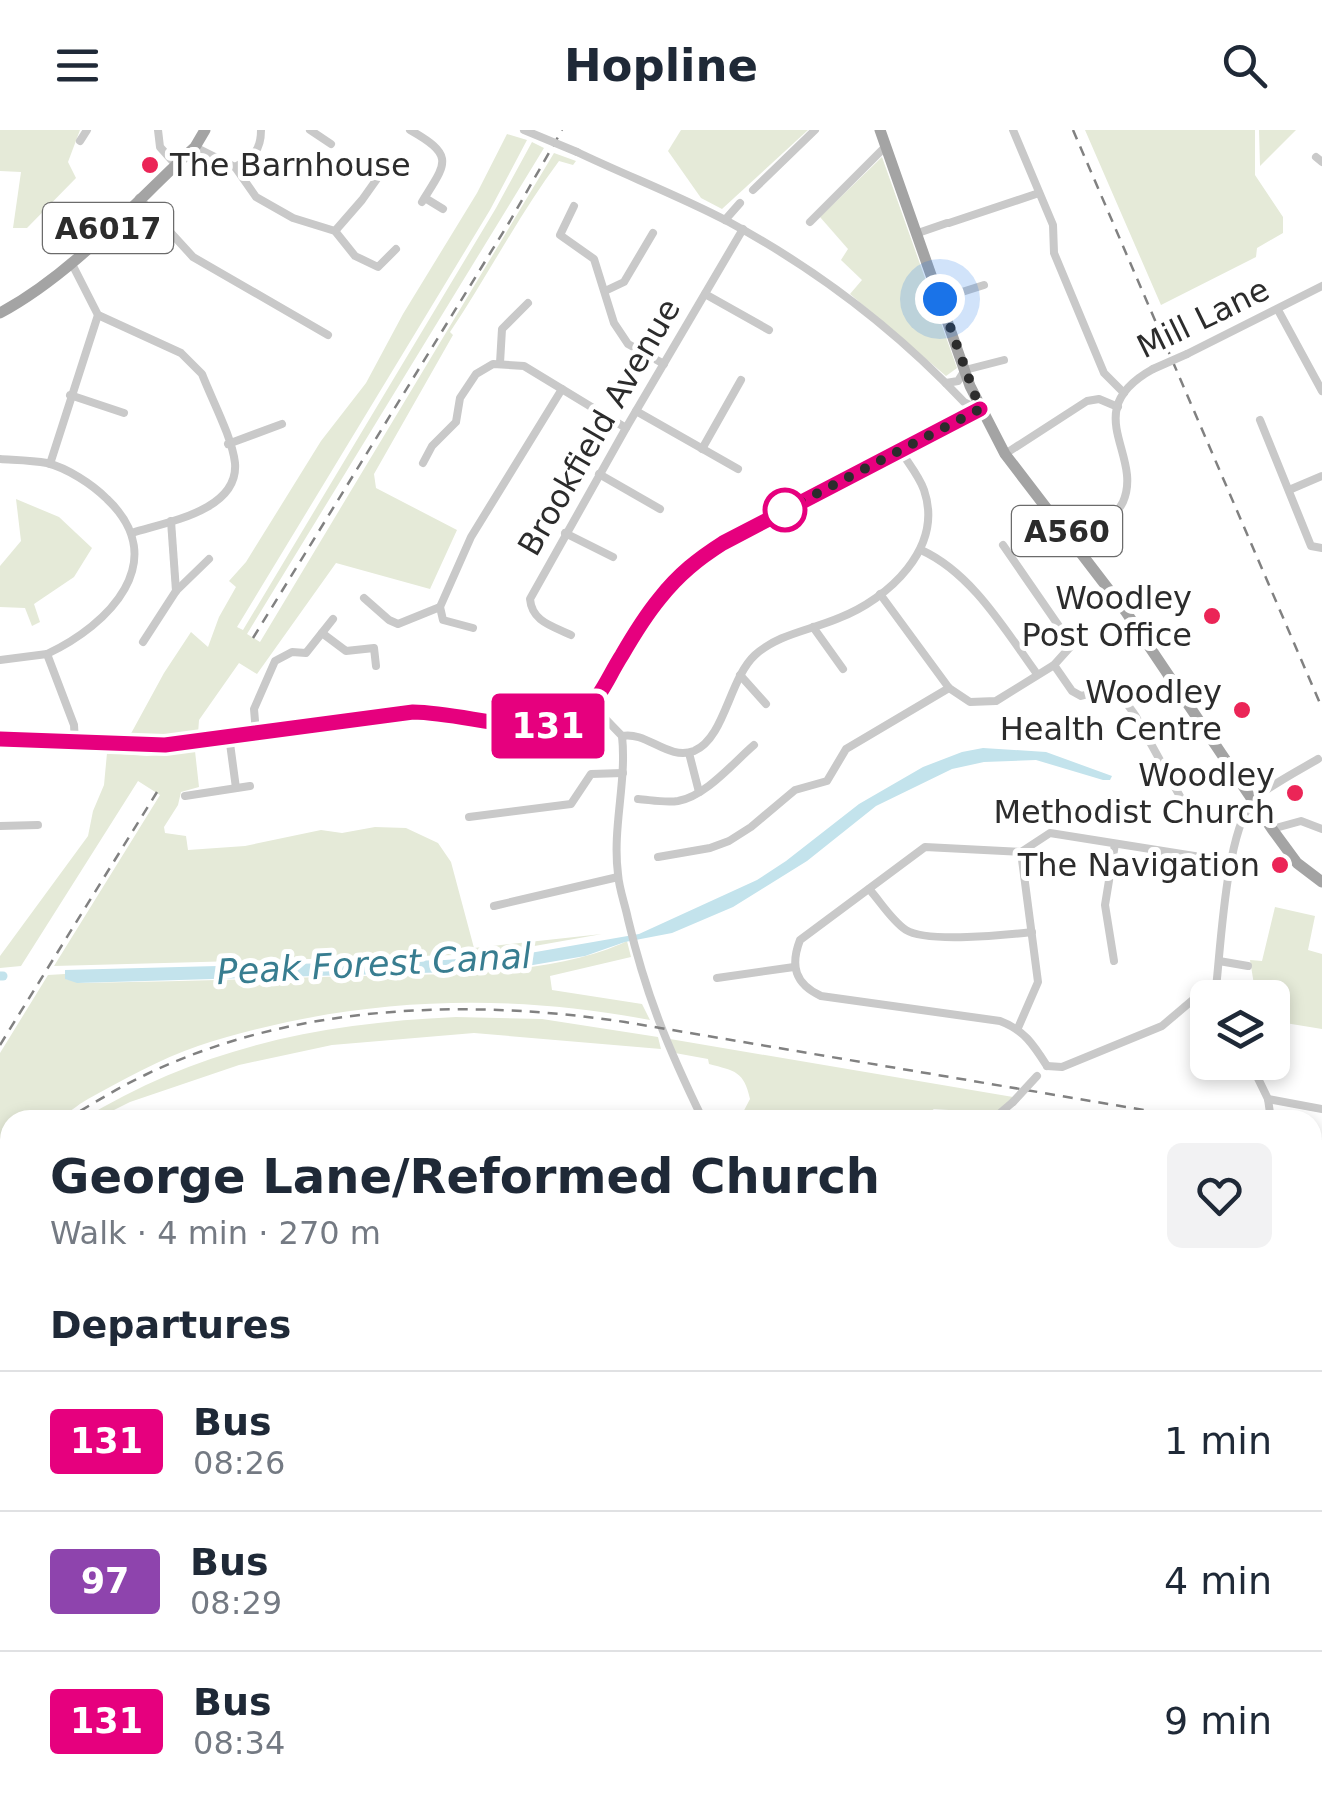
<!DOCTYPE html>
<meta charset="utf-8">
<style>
:root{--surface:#fff;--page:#f2f2f3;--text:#1f2937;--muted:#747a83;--line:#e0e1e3}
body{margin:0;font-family:"DejaVu Sans",sans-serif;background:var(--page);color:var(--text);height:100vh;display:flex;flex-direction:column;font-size:38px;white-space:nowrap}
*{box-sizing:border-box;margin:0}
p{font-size:32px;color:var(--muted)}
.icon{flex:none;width:55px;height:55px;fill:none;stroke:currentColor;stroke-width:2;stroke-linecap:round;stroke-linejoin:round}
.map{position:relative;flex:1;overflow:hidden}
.details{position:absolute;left:0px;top:980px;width:1322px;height:702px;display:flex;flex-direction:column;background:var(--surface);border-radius:30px 30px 0 0;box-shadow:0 5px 15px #0003}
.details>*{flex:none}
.badge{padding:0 20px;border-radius:8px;font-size:35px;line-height:65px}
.buttons{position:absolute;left:1190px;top:850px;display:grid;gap:20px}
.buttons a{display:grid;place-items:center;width:100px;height:100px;border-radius:15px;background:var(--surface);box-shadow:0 5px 15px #0003;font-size:50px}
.you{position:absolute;width:50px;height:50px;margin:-25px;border:8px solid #fff;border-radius:50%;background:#1a73e8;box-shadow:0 0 0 15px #1a73e833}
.map>.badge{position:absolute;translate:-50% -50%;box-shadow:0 0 0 5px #fff}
h2{padding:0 50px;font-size:38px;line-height:90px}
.round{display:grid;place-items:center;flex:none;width:105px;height:105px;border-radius:15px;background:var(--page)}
.headline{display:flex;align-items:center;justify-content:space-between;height:170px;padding:0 50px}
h1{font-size:48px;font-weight:800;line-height:75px}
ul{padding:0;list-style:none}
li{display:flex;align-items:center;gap:30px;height:140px;padding:0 50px;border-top:2px solid var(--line)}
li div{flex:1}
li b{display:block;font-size:38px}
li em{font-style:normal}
li .badge{min-width:110px;font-weight:700;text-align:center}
header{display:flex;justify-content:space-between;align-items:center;height:130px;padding:0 50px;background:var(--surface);font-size:45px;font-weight:800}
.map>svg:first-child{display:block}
.green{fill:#e5ead8}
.water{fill:#c3e3ec}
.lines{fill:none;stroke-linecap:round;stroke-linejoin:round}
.canal{stroke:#c3e3ec;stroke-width:9}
.street{stroke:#c9c9c9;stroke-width:8}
.primary{stroke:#a4a4a4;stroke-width:11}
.rail{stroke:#818181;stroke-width:2.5;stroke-dasharray:10 8;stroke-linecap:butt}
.street-bridge{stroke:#c9c9c9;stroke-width:8}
.line-casing{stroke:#fff;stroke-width:22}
.line{stroke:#e6007e;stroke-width:15}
.walk{stroke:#2c2c2c;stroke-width:10;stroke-dasharray:0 18}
.poi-dot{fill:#eb2557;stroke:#fff;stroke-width:4}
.stop-dot{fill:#fff;stroke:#e6007e;stroke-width:5}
.labels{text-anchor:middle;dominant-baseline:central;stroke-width:10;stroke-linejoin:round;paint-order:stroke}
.shield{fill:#fff;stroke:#6b6b6b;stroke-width:2.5}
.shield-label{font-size:30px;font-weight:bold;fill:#2c2c2c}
.poi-label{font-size:32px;fill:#2c2c2c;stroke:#fff;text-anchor:end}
.street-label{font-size:32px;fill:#2c2c2c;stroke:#fff}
.water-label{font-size:35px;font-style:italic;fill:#387d90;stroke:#fff}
</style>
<header><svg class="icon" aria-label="menu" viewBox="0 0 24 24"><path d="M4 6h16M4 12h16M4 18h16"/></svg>Hopline<svg class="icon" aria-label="search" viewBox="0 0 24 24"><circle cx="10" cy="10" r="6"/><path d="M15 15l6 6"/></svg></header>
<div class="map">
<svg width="1322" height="1682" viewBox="0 0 1322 1682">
<rect width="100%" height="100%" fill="#fff"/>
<g class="green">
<polygon points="0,0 80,0 68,32 76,48 27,98 13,98 21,42 0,41"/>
<polygon points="681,0 808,0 722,79 701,68 668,21"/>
<polygon points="1085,0 1255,0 1255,45 1283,87 1283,103 1257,118 1256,127 1161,175"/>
<polygon points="1259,0 1296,0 1260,36"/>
<path d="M507,4L527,10L490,80L237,497L243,500L496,78L532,12L544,18L247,504L260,512L554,23L576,31L573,35L559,31C519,85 488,145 450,202L453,205L374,344L376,358L457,400L430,459L336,433L257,544L239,533L199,590L198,604L128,609L164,543L191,502L208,517L219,487L236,457L229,451L246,432L321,311L366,253L403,184L477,63Z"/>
<polygon points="882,27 957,238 946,246 850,164 862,150 841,130 848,119 820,87"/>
<polygon points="16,369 59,387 92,418 74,447 34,474 40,492 32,496 25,478 0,477 0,436 21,411"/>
<polygon points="195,621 199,657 181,662 178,675 164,697 165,703 186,706 188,720 245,716 321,700 342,703 375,697 406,698 438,713 451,732 474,818 602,804 512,820 455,825 54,836 160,665 138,651 21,836 0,838 0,826 88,706 93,681 104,655 107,623 147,626"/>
<polygon points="1275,777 1315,786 1308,820 1322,824 1322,899 1273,891 1272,868 1256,867 1250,830 1262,831"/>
<path d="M627,811L631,827L550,846L552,860L642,874L650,890C498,861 346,868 198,916C160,929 123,950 88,969C77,975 67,985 56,989C43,994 23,990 10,990V1021L0,1029V923L48,845L65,844L66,849L82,853C173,851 265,849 356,846C436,844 555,846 627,811Z"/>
<path d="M456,887L542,889L658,907L661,919L474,903L332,915L239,935L130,972L94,990H81C198,918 320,893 456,887Z"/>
<path d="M670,909L1013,967L996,983L933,979L939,990H739L750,969C744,941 735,941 709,934L708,929L675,923Z"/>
<polygon points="10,1189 10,1319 0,1315 0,1190"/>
<polygon points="411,1673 562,1673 549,1682 442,1682 437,1675 415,1678"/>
<polygon points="564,1673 746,1673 744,1682 572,1682 569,1674"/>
<polygon points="874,1673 1057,1673 1058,1682 882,1682"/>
</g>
<polygon class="water" points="983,618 1046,622 1112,646 1110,650 1103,650 1036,630 984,632 952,639 876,676 807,731 733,777 672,803 625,812 585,826 533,835 454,842 77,853 65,849 65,840 445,830 530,823 639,804 757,750 786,731 859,674 923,637 962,622"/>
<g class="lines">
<polyline class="canal" points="0,846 3,846"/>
<g class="street">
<polyline points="158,0 160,17 176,35"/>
<polyline points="310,0 331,14"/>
<path d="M410,0C456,26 446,33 422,72"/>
<polyline points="1013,0 1053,95 1054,123 1104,243 1124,263"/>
<polyline points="80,11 87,0"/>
<polyline points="195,17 235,37 256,67 293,88 335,101 355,126 378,137 396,119"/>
<path d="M577,22C627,46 680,66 729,92C816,139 896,200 964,272L979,279"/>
<polyline points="1316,27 1322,32"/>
<path d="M235,37C253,27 261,21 261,0"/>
<polyline points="753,60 815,0"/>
<polyline points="139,68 193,127 328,205"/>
<polyline points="425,68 443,79"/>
<polyline points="574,76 560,105 594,129 614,193 628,214 664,234"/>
<polyline points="725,90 740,73"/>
<polyline points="810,92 886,16"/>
<polyline points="949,93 1039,63"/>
<polyline points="335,101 362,70 384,39"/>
<polyline points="918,103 947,93"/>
<path d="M71,132L98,185L181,223L202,244C212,270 232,307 235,333C239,381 166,392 132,403"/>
<polyline points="605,161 624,152 653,103"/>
<polyline points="705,164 769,200"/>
<polyline points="940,169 984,155"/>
<polyline points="1278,180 1322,261"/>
<polyline points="1187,224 1322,156"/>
<polyline points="500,233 502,199 528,173"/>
<polyline points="946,253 958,251 965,240 1004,230"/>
<polyline points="70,265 124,283"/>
<polyline points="636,281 738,339"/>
<polyline points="1260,290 1311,416 1322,418"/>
<polyline points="228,314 282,294"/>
<polyline points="702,319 741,250"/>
<polyline points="1005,324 1087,271 1099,269 1118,277"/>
<path d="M0,329C15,330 32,330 47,333C67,338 92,354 107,369C172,431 109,495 47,524"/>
<polyline points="423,333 432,316 456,292 460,268 476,244 493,234 524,236 626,298"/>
<polyline points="50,334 98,185"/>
<polyline points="599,344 660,379"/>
<polyline points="1289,360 1322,346"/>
<polyline points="171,391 176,461"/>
<polyline points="565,403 613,427"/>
<path d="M1076,413C1092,402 1114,390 1123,372C1144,324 1077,281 1153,239"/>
<path d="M921,420C972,443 1005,500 1037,544"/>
<polyline points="880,464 949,558 970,572 996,571 1054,535 1072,515 1003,415"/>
<polyline points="364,468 389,490 398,494 440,477"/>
<polyline points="813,497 843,539"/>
<polyline points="473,498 443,490 440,477 471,407 562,259"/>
<polyline points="322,503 346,521 374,518 376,536"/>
<path d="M571,505C553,496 532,492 530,469L626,298L743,99"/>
<polyline points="143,512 176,461 209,429"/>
<polyline points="0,530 47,524 74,595 75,612"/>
<polyline points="1054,535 1072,561 1081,566 1115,557 1135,585 1182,670"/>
<polyline points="740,545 766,574"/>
<path d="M593,576L622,606C627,652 612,698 618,744C619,759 625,774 628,789C646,866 669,920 703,990"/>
<polyline points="256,603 254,579 275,531 292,522 306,523 333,489"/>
<polyline points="229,606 236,658"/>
<path d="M622,606C647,601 668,631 694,621C725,608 729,549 755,525C778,504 811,500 839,488C888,469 944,418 924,360C919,346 908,333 900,320"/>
<polyline points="689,623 699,662"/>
<polyline points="185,666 250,656"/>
<path d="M638,669C651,670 665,673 678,671C706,666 733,633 754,615"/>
<polyline points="469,687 571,674 591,644 623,643"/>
<polyline points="0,696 38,695"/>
<polyline points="1272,699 1301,691 1322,699"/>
<polyline points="658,727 710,718 729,711 751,697 795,660 827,651 846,619 949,558"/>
<path d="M869,759C880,771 892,791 906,800C926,813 1007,805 1032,802"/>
<polyline points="494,776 618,747"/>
<polyline points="1114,831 1105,775 1115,714"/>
<polyline points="1219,831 1248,836"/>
<polyline points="717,848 794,837"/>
<path d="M1220,868L1216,858C1221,814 1226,705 1252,672C1261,660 1303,638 1318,629"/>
<polyline points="1018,898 1038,852 1021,722"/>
<polyline points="1250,932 1268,969 1271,990"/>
<path d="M1047,936C1033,914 1024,900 1000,891L821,866C795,854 790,836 800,810L925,717L1021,722L1050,703L1232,732"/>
<polyline points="1047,936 1062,937 1162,896 1195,868 1216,858"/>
<polyline points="1268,969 1322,979"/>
<polyline points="992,990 1013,972"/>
<polyline points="1312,1034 1322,1036"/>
<polyline points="1312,1266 1322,1263"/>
<polyline points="0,1354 10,1361"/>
<polyline points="1312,1368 1322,1388"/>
<polyline points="1312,1471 1322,1470"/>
<polyline points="0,1475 10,1467"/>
<polyline points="0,1507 10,1529"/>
<polyline points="0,1587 10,1581"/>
<polyline points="125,1672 125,1682"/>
<polyline points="225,1672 225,1682"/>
<polyline points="346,1672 356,1682"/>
<polyline points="1107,1672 1109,1682"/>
<polyline points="1194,1672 1197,1682"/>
<polyline points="1291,1672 1294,1682"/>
<polyline points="335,1682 341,1672"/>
</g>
<g class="primary">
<polyline points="880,0 970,256 1005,324 1126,482 1272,699 1297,733 1322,752"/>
<path d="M0,183C74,143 133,74 195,17L205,0"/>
<path d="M0,609L165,615L413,582C458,583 504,599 550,596C593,593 602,556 622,525C633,506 646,485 660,468C679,444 698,429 723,413L979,279"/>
</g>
<g class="rail">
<polyline points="1073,0 1322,578"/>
<polyline points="253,508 510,91 562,0"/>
<polyline points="0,915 157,662"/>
<path d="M65,990C91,975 117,958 145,945C292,874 466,868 625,892L1203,990"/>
<polyline points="1312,1010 1322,1011"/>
<polyline points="0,1041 10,1032"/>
</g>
<g class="street-bridge">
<polyline points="524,0 577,22"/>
<polyline points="1153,239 1187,224"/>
<polyline points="1013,972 1037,946"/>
</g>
</g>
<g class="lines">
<g class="line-casing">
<path id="line" d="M0,609L165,615L413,582C458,583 504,599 550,596C593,593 602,556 622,525C633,506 646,485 660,468C679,444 698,429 723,413L980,279"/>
</g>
<use href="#line" class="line"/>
<polyline class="walk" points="785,380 980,279 940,169"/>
</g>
<g class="poi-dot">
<circle cx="150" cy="35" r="10"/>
<circle cx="1212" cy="486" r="10"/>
<circle cx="1242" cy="580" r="10"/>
<circle cx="1295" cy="663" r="10"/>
<circle cx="1280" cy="735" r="10"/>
</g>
<circle class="stop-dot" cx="785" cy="380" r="20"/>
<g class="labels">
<g class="shield">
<rect x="43" y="73" width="130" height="50" rx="8"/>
<rect x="1012" y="376" width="110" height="50" rx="8"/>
</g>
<g class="shield-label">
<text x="108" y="98">A6017</text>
<text x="1067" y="401">A560</text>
</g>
<g class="poi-label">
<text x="170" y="35" text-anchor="start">The Barnhouse</text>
<text x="1192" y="468">Woodley<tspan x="1192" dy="37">Post Office</tspan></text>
<text x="1222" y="562">Woodley<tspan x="1222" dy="37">Health Centre</tspan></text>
<text x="1275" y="645">Woodley<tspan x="1275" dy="37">Methodist Church</tspan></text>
<text x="1260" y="735">The Navigation</text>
</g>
<g class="street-label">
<text transform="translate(1203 188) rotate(-26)">Mill Lane</text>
<text transform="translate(599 297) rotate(-60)">Brookfield Avenue</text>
</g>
<g class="water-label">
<text transform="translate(374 834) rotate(-3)">Peak Forest Canal</text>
</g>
</g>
</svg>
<div class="buttons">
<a><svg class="icon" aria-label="layers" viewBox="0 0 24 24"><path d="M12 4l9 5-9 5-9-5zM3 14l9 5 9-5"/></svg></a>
</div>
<div class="you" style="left:940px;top:169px"></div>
<b class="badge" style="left:548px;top:596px;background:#e6007e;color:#fff">131</b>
<section class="details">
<div class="headline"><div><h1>George Lane/Reformed Church</h1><p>Walk · 4 min · 270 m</p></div><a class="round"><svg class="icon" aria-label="heart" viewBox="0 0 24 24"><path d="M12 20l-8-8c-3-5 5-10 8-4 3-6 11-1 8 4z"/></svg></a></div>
<h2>Departures</h2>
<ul>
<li><span class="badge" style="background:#e6007e;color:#fff">131</span><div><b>Bus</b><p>08:26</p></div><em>1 min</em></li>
<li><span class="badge" style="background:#8e44ad;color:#fff">97</span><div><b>Bus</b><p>08:29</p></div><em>4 min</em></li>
<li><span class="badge" style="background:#e6007e;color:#fff">131</span><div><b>Bus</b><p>08:34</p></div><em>9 min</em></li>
</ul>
</section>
</div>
